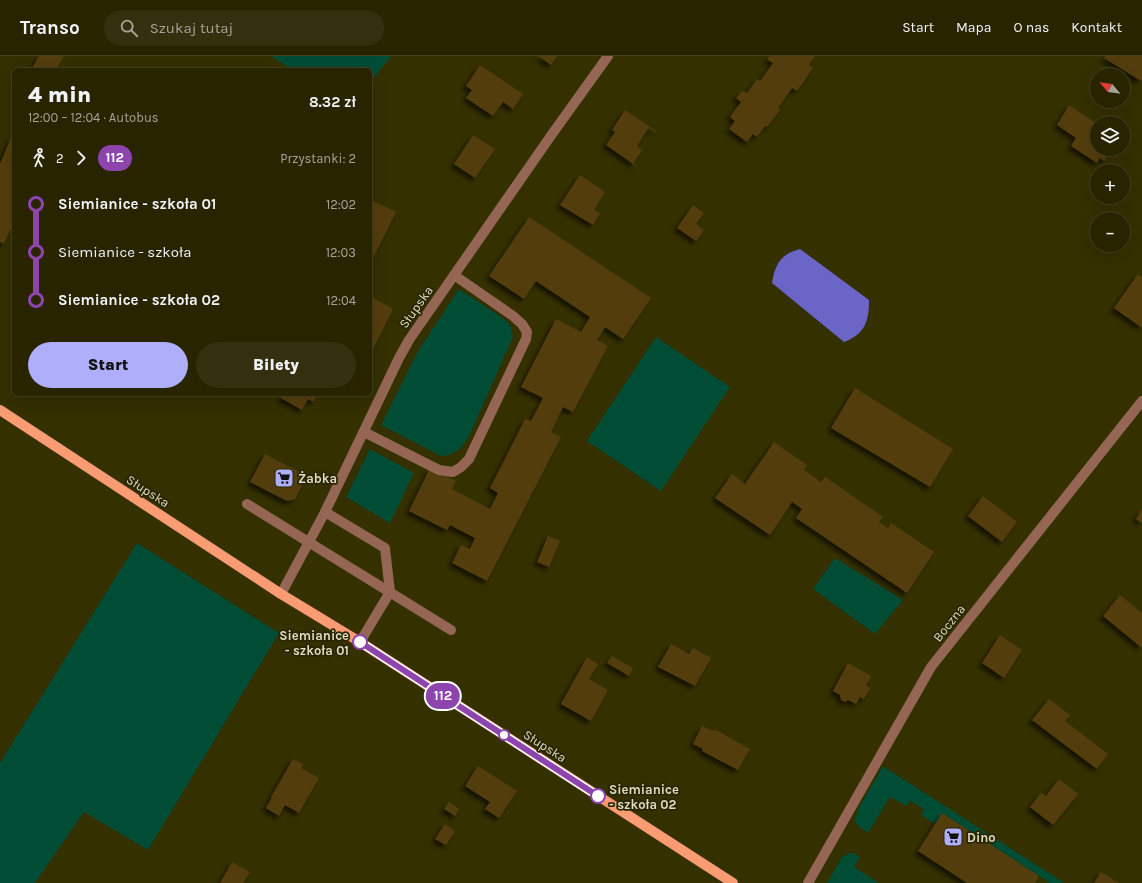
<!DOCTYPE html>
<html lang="pl">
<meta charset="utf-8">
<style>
:root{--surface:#282400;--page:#34300f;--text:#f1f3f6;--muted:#a5a499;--line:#444122;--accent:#aeaefa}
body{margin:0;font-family:Karla,sans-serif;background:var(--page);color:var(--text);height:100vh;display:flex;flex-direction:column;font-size:15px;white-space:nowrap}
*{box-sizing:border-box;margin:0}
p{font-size:13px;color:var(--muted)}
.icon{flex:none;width:22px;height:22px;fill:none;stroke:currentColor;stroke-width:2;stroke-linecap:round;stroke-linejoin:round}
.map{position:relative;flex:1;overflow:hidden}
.details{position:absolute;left:12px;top:12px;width:360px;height:328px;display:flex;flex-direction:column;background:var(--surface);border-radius:6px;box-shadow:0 4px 16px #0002,0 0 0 1px var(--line)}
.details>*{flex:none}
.badge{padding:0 8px;border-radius:13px;font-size:14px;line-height:26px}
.needle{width:26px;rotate:299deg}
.buttons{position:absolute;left:1090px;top:12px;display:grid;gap:8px}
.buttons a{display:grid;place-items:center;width:40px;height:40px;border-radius:50%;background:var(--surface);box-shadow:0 4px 16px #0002,0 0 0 1px var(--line);font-size:20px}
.map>.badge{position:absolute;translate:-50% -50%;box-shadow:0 0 0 2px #fff}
.legs{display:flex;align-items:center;gap:6px;height:44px;padding:0 16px;font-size:13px}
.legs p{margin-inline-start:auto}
.summary{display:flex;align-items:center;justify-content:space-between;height:68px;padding:0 16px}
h1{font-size:22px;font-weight:800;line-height:30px}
.button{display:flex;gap:8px;margin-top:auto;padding:8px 16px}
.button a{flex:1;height:46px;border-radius:24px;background:var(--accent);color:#111;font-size:16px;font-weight:800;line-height:46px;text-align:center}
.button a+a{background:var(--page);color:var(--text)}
ul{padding:0 16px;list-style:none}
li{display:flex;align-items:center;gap:14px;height:48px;font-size:15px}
li i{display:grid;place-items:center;width:6px;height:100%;margin:0 5px;background:currentColor}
li i::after{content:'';width:10px;height:10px;margin:-5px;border:3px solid;border-radius:50%;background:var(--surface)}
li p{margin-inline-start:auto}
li:first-child i{background:linear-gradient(#0000 50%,currentColor 0)}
li:last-child i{background:linear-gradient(currentColor 50%,#0000 0)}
header{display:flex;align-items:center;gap:24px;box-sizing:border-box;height:56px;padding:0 20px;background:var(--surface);border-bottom:1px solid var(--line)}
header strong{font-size:19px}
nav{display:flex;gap:22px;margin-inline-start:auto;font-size:14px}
.search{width:280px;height:36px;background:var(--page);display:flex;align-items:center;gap:10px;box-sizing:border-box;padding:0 14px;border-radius:22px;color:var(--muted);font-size:15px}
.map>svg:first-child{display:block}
.green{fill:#004c34}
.water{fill:#6c65c8}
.building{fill:#523e11;filter:url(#shadow)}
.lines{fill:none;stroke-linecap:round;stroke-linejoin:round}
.minor{stroke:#946653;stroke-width:10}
.major{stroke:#f99b73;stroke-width:10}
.line-1-casing{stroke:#fff;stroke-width:9}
.line-1{stroke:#8e44ad;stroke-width:6}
.stop-1-dot{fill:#fff;stroke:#8e44ad;stroke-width:2}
.labels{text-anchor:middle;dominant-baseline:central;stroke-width:3.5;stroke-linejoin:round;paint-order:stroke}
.street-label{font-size:13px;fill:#dedcc3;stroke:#2a2602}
.poi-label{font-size:13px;font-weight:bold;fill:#dedcc3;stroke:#2a2602;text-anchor:start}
.stop-label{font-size:13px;font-weight:bold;fill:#dedcc3;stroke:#2a2602;text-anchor:end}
</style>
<header>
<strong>Transo</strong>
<div class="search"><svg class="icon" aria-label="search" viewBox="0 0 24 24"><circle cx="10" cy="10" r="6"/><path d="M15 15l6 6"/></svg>Szukaj tutaj</div>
<nav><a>Start</a><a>Mapa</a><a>O nas</a><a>Kontakt</a></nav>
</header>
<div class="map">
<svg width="1142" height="827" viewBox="0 0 1142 827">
<defs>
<filter id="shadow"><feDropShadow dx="-3.5" dy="3.5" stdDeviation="2" flood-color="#0009"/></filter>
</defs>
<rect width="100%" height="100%" fill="#353000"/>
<g class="green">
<polygon points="271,0 391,0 370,27 370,14 292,14"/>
<path d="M459,233L504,263L511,270L513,281L471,376C464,389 457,400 441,400L381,369L418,295Z"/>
<polygon points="656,281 730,331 661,435 587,385"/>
<polygon points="370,393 414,417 390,467 346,441"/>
<polygon points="137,487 279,577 148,794 84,756 35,827 0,827 0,707"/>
<polygon points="835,502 903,544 875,578 813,533"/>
<polygon points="883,710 1063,826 1062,827 1050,827 942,757 935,768 921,759 924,753 910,745 907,750 890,741 868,777 859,771 855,765 858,753"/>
<polygon points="850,797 854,797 860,801 854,811 879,827 827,827 842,801"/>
</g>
<path class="water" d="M800,193L869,244C869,265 865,278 844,286L772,227C775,208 781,198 800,193Z"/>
<g class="building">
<polygon points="39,0 64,0 56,14 31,14"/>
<polygon points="538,0 557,0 551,9"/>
<polygon points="770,0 815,0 809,9 813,12 797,35 792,32 778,52 780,54 767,71 765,70 757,81 753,78 747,86 729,73 735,65 730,61 741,46 736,42 742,35 747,37 757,23 760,25 773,7 767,3"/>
<polygon points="1105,0 1142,0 1142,23 1141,25 1104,2"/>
<polygon points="480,9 523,38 513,53 503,46 493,60 466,42 472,34 466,30"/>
<polygon points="1069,49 1097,68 1097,93 1109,93 1111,94 1104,105 1100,102 1097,107 1071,90 1076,82 1057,69"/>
<polygon points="625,54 656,75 656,76 648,72 637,90 642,94 634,106 636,110 606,89 615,76 612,74"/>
<polygon points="473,79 495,93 475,122 454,108"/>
<polygon points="11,82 14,84 14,166 4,188 0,186 0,108"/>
<polygon points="580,119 605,136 594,154 600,157 593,169 560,149"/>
<polygon points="371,144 396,156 370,208 370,146"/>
<polygon points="693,149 704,157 696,168 704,174 696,185 677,172"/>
<polygon points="529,161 651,242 623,283 605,271 597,284 608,290 573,356 563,351 551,376 561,381 487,525 452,507 461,489 470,493 475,482 450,469 447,474 409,455 430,412 456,425 452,433 490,453 498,437 490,432 525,363 531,365 543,342 521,331 556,263 581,276 590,261 536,225 524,243 489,220"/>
<polygon points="1138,218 1142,221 1142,272 1114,252"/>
<polygon points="370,240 393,253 373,293 370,291"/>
<polygon points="855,332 953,393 930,431 831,372"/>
<polygon points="283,338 318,338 313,346 308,343 302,354 281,342"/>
<polygon points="774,386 807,409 804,414 821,426 825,421 883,461 879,466 888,472 891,467 934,496 907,537 796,462 802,453 792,446 770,479 715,442 732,418 745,428"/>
<polygon points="265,398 307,420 295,443 287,445 250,426"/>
<polygon points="983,440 1017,466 1002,486 968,460"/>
<polygon points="1142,453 1142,467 1136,463"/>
<polygon points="548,480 560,485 549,511 537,506"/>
<polygon points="1120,539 1142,557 1142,592 1103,560"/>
<polygon points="1000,579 1022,594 1004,622 982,607"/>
<polygon points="671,588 689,598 693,592 711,602 695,630 658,611"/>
<polygon points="612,600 633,612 629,620 607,607"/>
<polygon points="587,601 598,608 589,623 608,634 591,665 561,648"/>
<polygon points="848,607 871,620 866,630 870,632 864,643 860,641 856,648 848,644 845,646 841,644 840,639 833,635"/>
<polygon points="1049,643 1070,659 1065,665 1108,698 1097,713 1032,664"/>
<polygon points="702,670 713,675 714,673 750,693 738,714 702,695 703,693 693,688"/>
<polygon points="293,703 303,708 301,712 319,722 299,757 285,749 279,760 266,752 272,741 271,741"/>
<polygon points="478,710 517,735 499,762 485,753 490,746 465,730"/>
<polygon points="1059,723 1078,738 1053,769 1030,751 1041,737 1046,740"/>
<polygon points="449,746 459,753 455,760 444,753"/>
<polygon points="942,757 1039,820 1035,827 967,827 918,795"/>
<polygon points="445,768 455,775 446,789 435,783"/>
<polygon points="232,806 250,816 243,827 220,827"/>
<polygon points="1101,816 1119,827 1094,827"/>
</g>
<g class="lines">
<g class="minor">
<polyline points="364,376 439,414 453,416 461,411 469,403 526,283 527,276 522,268 513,260 454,219"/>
<polyline points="247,448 451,574"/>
<polyline points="325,456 385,492 390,536 360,586"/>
<polyline points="281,538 325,456 399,302 409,284 550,81 608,0"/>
<polyline points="808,827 931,611 1142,345"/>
</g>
<polyline class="major" points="0,354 281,538 360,586 733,827"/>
</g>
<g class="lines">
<g class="line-1-casing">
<polyline id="line-1" points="360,586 598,740"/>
</g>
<use href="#line-1" class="line-1"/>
</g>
<defs>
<g id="supermarket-square" transform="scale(1)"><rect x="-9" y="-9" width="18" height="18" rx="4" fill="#aeaefa" stroke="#2a2602"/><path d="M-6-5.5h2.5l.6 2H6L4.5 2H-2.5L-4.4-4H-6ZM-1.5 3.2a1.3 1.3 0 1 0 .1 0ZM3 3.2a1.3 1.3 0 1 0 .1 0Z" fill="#111"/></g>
</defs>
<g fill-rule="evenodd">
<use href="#supermarket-square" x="284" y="422"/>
<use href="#supermarket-square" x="953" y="781"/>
</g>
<g class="stop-1-dot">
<circle cx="360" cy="586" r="7"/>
<circle cx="504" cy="679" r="5"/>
<circle cx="598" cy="740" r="7"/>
</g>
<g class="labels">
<g class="street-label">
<text transform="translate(416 251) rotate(-55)">Słupska</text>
<text transform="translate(148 435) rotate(33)">Słupska</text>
<text transform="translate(949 567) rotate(-52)">Boczna</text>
<text transform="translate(545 690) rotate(33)">Słupska</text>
</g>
<g class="poi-label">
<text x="298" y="422">Żabka</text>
<text x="967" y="781">Dino</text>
</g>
<g class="stop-label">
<text x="349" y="579">Siemianice<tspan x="349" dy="15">- szkoła 01</tspan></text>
<text x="609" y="733" text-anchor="start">Siemianice<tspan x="609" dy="15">- szkoła 02</tspan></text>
</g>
</g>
</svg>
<div class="buttons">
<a><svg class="needle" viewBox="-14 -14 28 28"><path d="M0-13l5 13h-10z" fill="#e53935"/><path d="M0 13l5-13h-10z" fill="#a5a499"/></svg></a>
<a><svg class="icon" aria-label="layers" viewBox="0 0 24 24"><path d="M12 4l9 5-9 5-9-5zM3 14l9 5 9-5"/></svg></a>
<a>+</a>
<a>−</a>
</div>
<b class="badge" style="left:443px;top:640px;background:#8e44ad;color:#fff">112</b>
<section class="details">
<div class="summary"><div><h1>4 min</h1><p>12:00 – 12:04 · Autobus</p></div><b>8.32 zł</b></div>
<div class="legs"><svg class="icon" aria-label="walk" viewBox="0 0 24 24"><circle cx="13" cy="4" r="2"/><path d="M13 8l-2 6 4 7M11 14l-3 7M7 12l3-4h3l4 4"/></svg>2<svg class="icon" aria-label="forward" viewBox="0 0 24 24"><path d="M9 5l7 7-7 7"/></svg><b class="badge" style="background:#8e44ad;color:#fff">112</b><p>Przystanki: 2</p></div>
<ul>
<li><i style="color:#8e44ad"></i><b>Siemianice - szkoła 01</b><p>12:02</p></li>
<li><i style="color:#8e44ad"></i><span>Siemianice - szkoła</span><p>12:03</p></li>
<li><i style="color:#8e44ad"></i><b>Siemianice - szkoła 02</b><p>12:04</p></li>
</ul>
<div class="button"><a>Start</a><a>Bilety</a></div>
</section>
</div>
